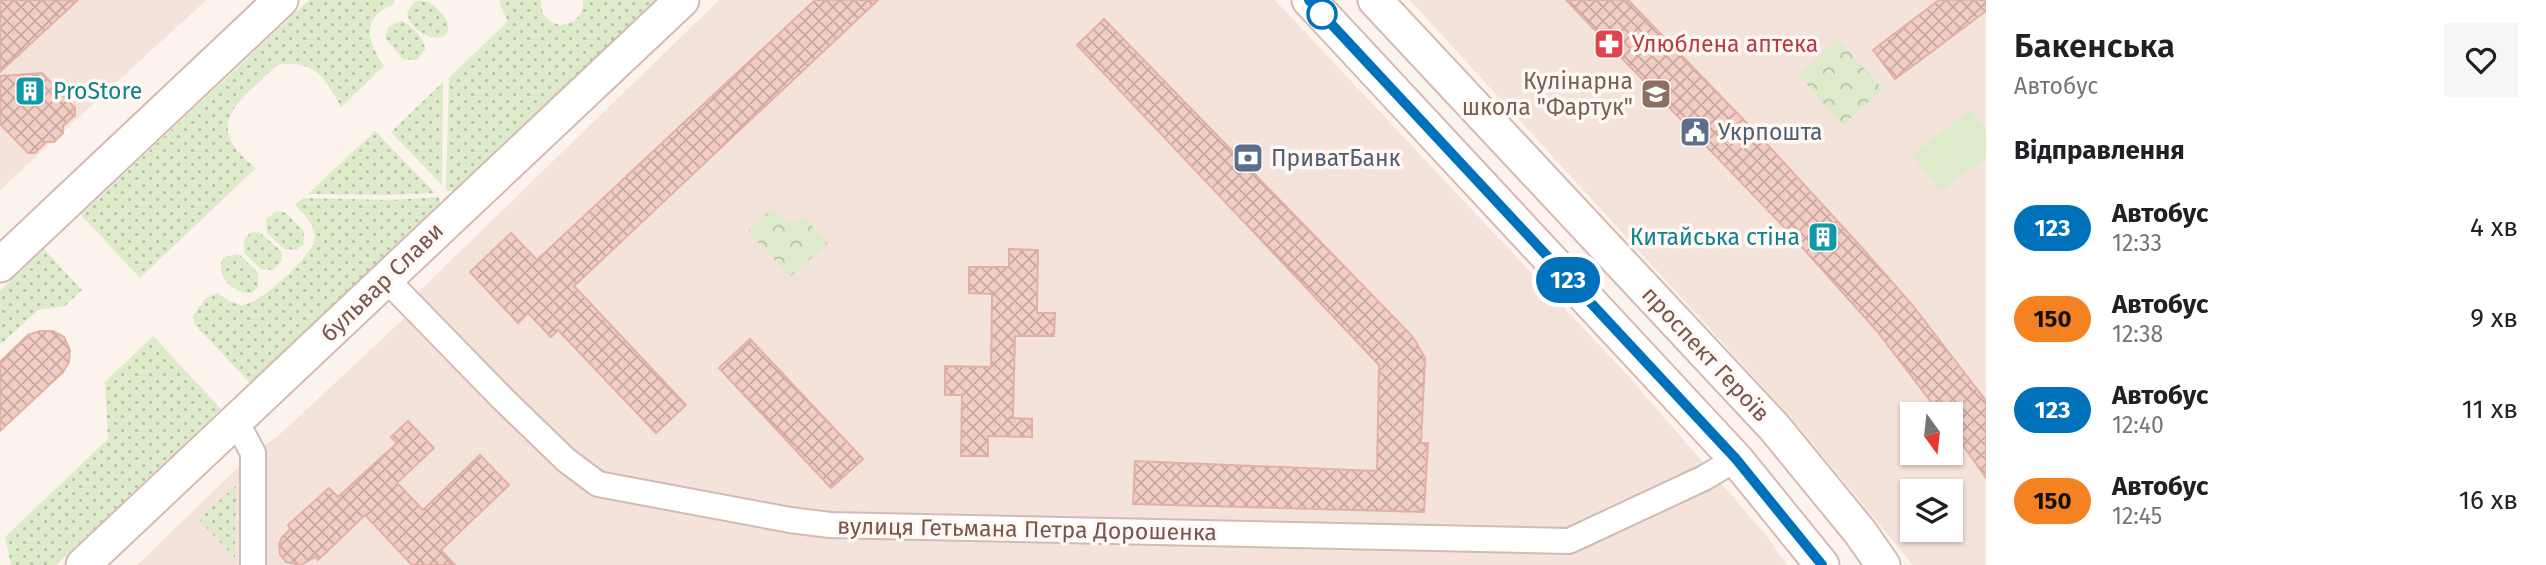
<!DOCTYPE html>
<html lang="uk">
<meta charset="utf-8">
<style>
:root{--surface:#fff;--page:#f6f6f6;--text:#202124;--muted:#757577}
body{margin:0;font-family:"Fira Sans",sans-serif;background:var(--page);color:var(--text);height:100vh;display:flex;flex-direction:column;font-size:26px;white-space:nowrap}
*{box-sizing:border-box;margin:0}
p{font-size:23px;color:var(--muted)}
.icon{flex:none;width:38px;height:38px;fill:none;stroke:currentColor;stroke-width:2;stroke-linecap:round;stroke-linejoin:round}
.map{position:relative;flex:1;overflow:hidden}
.side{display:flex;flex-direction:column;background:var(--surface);width:560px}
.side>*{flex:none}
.badge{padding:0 14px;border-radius:23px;font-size:24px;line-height:46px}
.needle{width:46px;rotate:165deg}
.fabs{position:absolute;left:1900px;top:402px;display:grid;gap:14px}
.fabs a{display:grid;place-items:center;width:63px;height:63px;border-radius:0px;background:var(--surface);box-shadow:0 2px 5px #0004;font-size:35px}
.map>.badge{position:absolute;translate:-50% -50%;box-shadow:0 0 0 4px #fff}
h2{padding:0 28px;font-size:26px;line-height:63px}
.round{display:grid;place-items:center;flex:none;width:74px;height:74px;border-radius:0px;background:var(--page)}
.head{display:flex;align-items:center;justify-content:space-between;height:119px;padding:0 28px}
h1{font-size:33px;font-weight:600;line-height:52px}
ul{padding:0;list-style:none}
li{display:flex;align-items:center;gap:21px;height:91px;padding:0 28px}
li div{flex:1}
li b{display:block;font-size:26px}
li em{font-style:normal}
li .badge{min-width:77px;font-weight:700;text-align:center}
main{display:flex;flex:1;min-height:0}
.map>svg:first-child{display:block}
.residential{fill:#f4e3da;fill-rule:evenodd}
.grass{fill:url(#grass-dots)}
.forest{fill:url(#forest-crowns)}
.garden{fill:#ddebca}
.building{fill:url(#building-cross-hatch);stroke:#e4b0a5;stroke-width:2}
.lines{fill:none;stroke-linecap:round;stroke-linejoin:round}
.street-casing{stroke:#d2bbb3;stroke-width:28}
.secondary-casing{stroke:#d5bab1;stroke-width:37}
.street{stroke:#fff;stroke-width:24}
.secondary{stroke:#fff;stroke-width:33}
.line-casing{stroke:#fff;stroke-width:16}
.line{stroke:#0072bc;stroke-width:10}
.stop-dot{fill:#fff;stroke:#0072bc;stroke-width:3.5}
.labels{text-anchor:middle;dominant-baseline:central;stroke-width:7;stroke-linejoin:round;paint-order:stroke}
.health-label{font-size:23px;fill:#be3a42;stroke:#fff8f3;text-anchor:start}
.education-label{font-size:23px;fill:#785e54;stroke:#fff8f3;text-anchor:end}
.culture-label{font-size:23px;fill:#0d838f;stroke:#fff8f3;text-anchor:start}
.service-label{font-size:23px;fill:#4e5e75;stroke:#fff8f3;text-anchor:start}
.street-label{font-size:23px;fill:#78554e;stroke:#fff8f3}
</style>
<main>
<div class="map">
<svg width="1986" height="565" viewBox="0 0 1986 565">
<defs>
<pattern id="grass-dots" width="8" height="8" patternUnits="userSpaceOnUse" patternTransform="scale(1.75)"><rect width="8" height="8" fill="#ddebca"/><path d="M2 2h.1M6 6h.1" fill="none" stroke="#b8c1a6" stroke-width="1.8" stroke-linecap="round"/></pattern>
<pattern id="forest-crowns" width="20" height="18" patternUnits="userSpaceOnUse" patternTransform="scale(1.75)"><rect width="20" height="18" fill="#ddebca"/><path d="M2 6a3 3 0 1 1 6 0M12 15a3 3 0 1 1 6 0" fill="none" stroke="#b8c1a6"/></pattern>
<pattern id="building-cross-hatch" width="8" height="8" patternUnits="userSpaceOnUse" patternTransform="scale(1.75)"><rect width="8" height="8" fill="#f1cdc4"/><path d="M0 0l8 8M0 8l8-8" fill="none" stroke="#c8a9a1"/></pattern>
</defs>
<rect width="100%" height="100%" fill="#fcf3ec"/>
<g class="residential">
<polygon points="0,0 206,0 0,190"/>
<polygon points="719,0 1275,0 1630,378 1766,535 1787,565 137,565 253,453 278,436 408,315 408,302"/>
<path d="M1410,0H1986V565H1913L1793,420ZM1913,415H1951V453H1913ZM1913,492H1951V530H1913Z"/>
</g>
<g class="grass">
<path d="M309,0H395L393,5C359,18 368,43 384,66L341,107C326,79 314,58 277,65C240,102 199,123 256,168L140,278L81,215Z"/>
<path d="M500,0H541C540,14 547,23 561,25C576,23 584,15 583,0H656L453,192L446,190L449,78L508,21L500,5Z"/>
<path d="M415,1H428C434,6 444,14 447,21C457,48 411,40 407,12Z"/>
<path d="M401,21C412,25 425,38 425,50L417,60L403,59L385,38L389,26Z"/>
<polygon points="443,82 442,185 391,132"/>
<polygon points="375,131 435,193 389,195 308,194"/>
<path d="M439,197L440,203L250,383L195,325L193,315L206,298L217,293C224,297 233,304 241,305C259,306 315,254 315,237C314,223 304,214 295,205L303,198L391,200Z"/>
<polygon points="277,211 286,213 304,231 304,244 297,250 284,249 267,233 266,219"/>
<polygon points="259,232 281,251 282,260 274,270 261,269 244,253 244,240 250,233"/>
<polygon points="44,249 82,290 65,306 38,310 0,345 0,291"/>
<path d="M236,254L240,255L258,273V287L252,293C234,295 214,275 223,258Z"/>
<polygon points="153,336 221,409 56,565 11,565 5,537 108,439 105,382"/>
<polygon points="236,486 235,558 198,519"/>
</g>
<g class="forest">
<polygon points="1838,39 1883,89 1843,125 1798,75"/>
<polygon points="771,209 786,222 806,219 828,243 790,277 748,231"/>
</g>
<polygon class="garden" points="1970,110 1986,130 1986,157 1941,191 1912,155"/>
<g class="building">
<polygon points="0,0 78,0 0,72"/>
<polygon points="815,0 878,0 574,286 686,405 656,433 558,330 551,337 528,313 518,323 470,272 511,233 537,260"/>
<polygon points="1566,0 1628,0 1765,142 1863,249 1913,306 1986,401 1986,478 1951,428 1951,415 1941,415 1877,331 1783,226"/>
<polygon points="1939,0 1986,0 1986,11 1895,79 1873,50"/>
<polygon points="1104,19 1413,337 1425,358 1421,443 1428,443 1424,512 1133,504 1135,461 1377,471 1379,365 1077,45"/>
<polygon points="42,73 75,108 75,115 63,126 63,133 54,142 46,142 35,153 28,153 0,124 0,76"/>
<polygon points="1009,249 1038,250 1037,313 1055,313 1054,336 1015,336 1013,418 1032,419 1032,437 988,436 988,456 961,456 962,395 945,395 945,366 991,367 992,294 969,293 969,267 1009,267"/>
<polygon points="40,331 53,331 64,337 70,350 69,362 63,372 0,431 0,362 28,335"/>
<polygon points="750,339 863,459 831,488 719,368"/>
<polygon points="408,421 434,448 397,483 423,510 480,455 509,485 441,550 455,565 412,565 365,515 318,560 315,557 301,565 286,562 280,554 279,545 282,537 290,530 288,525 329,488 338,497 397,443 391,437"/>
</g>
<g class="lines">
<g class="street-casing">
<g id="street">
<polyline points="386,279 503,399 566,460 598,484 790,520 830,525 1569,541 1704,478 1736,459"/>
<polyline points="236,421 253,453 253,565"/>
</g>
</g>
<g class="secondary-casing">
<g id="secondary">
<polyline points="1309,0 1736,459 1822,565"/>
<polyline points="1375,0 1774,427 1860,532 1883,565"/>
<polyline points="0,265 281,0"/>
<polyline points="83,565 682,0"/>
</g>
</g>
<use href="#street" class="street"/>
<use href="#secondary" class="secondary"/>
</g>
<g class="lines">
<g class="line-casing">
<polyline id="line" points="1309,0 1736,459 1822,565"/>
</g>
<use href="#line" class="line"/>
</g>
<defs>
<g id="pharmacy-square" transform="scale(1.575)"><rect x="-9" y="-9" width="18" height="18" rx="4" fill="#e0444e" stroke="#fff8f3"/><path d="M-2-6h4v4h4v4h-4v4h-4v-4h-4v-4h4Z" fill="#fff"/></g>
<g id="building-square" transform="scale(1.575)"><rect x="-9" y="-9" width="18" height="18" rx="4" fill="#0f9aa8" stroke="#fff8f3"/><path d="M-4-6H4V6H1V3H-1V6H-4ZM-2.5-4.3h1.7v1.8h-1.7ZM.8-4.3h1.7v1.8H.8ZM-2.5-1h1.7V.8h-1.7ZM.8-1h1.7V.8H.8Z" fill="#fff"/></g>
<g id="school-square" transform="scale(1.575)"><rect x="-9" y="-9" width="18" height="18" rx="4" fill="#8d6e63" stroke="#fff8f3"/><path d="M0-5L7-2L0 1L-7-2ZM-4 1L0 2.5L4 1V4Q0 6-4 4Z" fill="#fff"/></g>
<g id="civic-square" transform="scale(1.575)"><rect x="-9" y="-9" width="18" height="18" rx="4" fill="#5c6f8a" stroke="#fff8f3"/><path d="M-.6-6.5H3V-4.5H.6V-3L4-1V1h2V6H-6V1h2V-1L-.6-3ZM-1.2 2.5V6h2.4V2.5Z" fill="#fff"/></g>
<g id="bank-square" transform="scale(1.575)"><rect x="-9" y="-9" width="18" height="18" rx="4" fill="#5c6f8a" stroke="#fff8f3"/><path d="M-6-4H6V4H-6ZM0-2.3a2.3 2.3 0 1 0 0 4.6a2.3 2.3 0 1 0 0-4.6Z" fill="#fff"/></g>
</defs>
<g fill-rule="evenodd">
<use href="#pharmacy-square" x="1609" y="44"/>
<use href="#building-square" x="30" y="91"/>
<use href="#school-square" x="1656" y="94"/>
<use href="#civic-square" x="1695" y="132"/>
<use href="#bank-square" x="1248" y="158"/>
<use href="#building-square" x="1823" y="237"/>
</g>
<circle class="stop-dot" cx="1322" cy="14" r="14"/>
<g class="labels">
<g class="health-label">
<text x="1632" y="44">Улюблена аптека</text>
</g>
<g class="education-label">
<text x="1633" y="81">Кулінарна<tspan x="1633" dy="26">школа "Фартук"</tspan></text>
</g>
<g class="culture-label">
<text x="53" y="91">ProStore</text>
<text x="1800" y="237" text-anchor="end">Китайська стіна</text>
</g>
<g class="service-label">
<text x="1718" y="132">Укрпошта</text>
<text x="1271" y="158">ПриватБанк</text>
</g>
<g class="street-label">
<text transform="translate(382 282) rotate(-44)">бульвар Слави</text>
<text transform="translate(1706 354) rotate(47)">проспект Героїв</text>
<text transform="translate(1027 529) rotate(1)">вулиця Гетьмана Петра Дорошенка</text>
</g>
</g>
</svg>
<div class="fabs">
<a><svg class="needle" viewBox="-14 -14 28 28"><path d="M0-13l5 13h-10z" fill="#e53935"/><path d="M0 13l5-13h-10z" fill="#757577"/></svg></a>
<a><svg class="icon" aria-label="layers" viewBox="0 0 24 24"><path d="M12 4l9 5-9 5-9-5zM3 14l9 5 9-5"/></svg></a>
</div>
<b class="badge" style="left:1568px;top:280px;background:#0072bc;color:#fff">123</b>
</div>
<section class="side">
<div class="head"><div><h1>Бакенська</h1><p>Автобус</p></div><a class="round"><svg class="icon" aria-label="heart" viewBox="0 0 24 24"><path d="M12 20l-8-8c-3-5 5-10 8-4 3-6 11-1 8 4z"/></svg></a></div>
<h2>Відправлення</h2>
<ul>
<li><span class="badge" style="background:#0072bc;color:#fff">123</span><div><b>Автобус</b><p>12:33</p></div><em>4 хв</em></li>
<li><span class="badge" style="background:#f58220;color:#111">150</span><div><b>Автобус</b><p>12:38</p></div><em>9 хв</em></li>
<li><span class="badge" style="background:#0072bc;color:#fff">123</span><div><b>Автобус</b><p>12:40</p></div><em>11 хв</em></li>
<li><span class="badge" style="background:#f58220;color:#111">150</span><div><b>Автобус</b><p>12:45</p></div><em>16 хв</em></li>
</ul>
</section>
</main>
